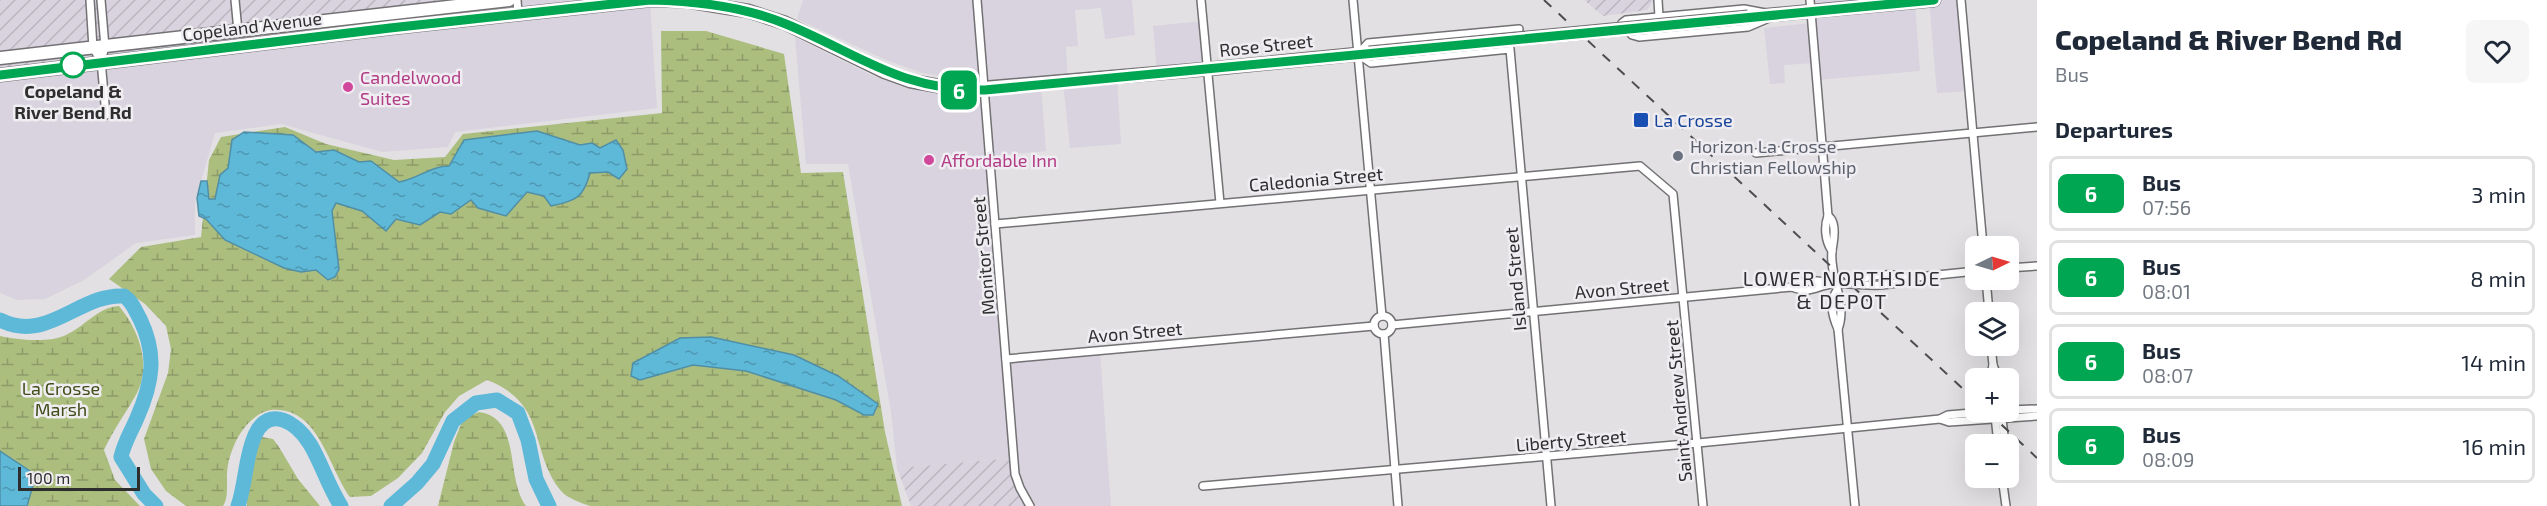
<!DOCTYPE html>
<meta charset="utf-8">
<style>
:root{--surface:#fff;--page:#f6f6f7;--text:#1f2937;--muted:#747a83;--line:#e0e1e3}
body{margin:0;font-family:"Exo 2",sans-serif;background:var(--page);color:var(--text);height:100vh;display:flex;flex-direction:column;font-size:22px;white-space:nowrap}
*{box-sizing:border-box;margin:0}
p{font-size:20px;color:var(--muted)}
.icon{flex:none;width:33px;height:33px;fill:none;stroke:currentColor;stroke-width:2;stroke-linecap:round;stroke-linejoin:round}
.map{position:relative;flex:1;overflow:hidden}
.sheet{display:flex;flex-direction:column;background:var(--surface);width:510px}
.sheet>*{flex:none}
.badge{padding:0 12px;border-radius:9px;font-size:21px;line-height:39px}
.needle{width:39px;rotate:85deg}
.tools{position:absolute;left:1965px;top:236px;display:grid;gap:12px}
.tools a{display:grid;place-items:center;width:54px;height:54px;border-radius:9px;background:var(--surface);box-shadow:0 6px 24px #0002;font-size:30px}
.scale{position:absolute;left:18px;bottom:15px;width:122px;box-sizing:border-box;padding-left:6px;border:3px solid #2f2e2f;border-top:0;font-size:16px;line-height:21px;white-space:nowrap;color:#2f2e2f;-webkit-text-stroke:4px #efedf1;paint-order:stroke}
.map>.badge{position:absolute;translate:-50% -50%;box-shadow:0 0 0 3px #fff}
h2{padding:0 18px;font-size:22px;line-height:54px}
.round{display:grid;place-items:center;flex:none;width:63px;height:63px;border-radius:9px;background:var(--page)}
.headline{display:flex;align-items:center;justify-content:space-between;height:102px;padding:0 18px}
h1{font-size:28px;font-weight:800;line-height:45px}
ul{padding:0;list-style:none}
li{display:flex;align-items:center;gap:18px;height:75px;margin:0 12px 9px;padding:0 6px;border:3px solid var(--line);border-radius:9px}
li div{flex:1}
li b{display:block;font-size:22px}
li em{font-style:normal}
li .badge{min-width:66px;font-weight:700;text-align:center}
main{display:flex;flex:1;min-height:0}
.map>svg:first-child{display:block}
.built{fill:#d8d3de}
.industrial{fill:url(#industrial-furrows)}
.wetland{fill:url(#wetland-marsh)}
.water{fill:url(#water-ripples);stroke:#508fa6;stroke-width:1.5}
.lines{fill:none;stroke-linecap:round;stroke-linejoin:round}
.river{stroke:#5eb9d9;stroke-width:15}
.minor-casing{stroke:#737174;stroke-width:10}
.trunk-casing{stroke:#737174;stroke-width:15}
.minor{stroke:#fff;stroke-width:7}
.trunk{stroke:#fff;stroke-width:12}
.rail{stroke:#4d4c4e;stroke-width:2;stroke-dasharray:10 10;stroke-linecap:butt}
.trunk-bridge-casing{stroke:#737174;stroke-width:15;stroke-linecap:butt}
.trunk-bridge{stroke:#fff;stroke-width:12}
.line-casing{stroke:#fff;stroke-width:14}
.line{stroke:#00a651;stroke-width:9}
.stop-dot{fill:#fff;stroke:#00a651;stroke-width:3}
.hotel-dot{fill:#d1479c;stroke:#efedf1;stroke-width:2}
.transit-dot{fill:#1a4fb4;stroke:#efedf1;stroke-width:2}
.worship-dot{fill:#6b7280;stroke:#efedf1;stroke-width:2}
.labels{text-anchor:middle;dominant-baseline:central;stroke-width:5;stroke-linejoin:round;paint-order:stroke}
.street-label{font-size:18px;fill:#2f2e2f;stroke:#efedf1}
.hotel-label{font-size:18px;fill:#b23c85;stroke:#efedf1;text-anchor:start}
.stop-label{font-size:18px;font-weight:bold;fill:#2f2e2f;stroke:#efedf1}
.transit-label{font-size:18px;fill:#164399;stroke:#efedf1;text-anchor:start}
.worship-label{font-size:18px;fill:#5b616d;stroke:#efedf1;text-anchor:start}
.park-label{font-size:18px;fill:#414d19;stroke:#efedf1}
.neighbourhood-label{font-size:20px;letter-spacing:1.5px;fill:#2e2d30;stroke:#efedf1}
</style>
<main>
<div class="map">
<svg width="2037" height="506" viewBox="0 0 2037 506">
<defs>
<pattern id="industrial-furrows" width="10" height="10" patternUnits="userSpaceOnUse" patternTransform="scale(1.5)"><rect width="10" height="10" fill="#d8d3de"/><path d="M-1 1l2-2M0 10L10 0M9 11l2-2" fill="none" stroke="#bab5bf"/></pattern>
<pattern id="wetland-marsh" width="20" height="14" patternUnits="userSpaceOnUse" patternTransform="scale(1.5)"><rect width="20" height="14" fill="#acbe7e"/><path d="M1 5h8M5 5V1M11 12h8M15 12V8" fill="none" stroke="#8c9b68"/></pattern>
<pattern id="water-ripples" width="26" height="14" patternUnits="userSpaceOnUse" patternTransform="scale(1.5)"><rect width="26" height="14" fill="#5eb9d9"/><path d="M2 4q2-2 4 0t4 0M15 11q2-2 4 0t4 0" fill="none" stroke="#4e97b0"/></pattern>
</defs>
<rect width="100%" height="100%" fill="#e2e0e3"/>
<g class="built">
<polygon points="517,0 650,0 657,108 455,132 448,147 382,152 281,124 215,133 195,202 195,235 136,243 84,280 45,299 17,300 0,293 0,69"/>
<polygon points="803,0 1132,0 1135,35 1105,39 1101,8 1075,10 1078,46 1066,47 1068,82 1117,77 1121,144 1070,148 1063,83 1041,85 1046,151 990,156 1006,359 1100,350 1111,506 1030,506 1020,488 1013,458 897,468 891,412 848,164 806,164 795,37 871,75 901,86 965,97 967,80 922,73 886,60 797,19"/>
<polygon points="1810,0 1961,0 1970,91 1937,93 1929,0 1915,2 1920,71 1817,80 1815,63 1784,65 1785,83 1770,84 1764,28 1811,23"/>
<polygon points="1203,21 1208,69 1157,74 1153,26"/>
</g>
<g class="industrial">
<polygon points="0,0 517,0 518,14 261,39 0,69"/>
<polygon points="1584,0 1654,0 1647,10 1603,16"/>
<polygon points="1014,458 1015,474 1030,506 911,506 897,468"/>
</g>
<g class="wetland">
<path d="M661,31H706L784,54L801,173L843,172L885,432L902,506H590C581,503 567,498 561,491C528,450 549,404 487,380L459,396L445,412L422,453L398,478L371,496L350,497C328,467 319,406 271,410C255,412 241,430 235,443C232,450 229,458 228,465C225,479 230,495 223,506H186L166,491L151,469L144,439L168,373L171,349L166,326L145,304L109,279L141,247L201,237L209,160L221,137L285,127L326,144L394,160L445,157L463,134L662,113Z"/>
<path d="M119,306C138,329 152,364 137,393C126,413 113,430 104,450L115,480L140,506H0V336C17,340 50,343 66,335C84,327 98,307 119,306Z"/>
<path d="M479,412C522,418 505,478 526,506H438L454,442L463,419Z"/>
<path d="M262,437L273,439L279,447L298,479L320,506H247C245,484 251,463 256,441Z"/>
</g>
<g class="water">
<path d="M537,131L580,145L592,143L600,148L616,140L623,150L627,169L619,179L608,172L590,173C583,199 576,200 551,206L544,196L527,192L506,216L478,208L471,200L451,214L440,212L420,225L396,219L386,231L362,211L336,203L332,211L339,269L335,277L328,280L316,270L301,272L284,268L225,240L206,219L199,216L197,198L201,181H207L209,199H215L220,175L228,168L232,140L244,132L293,135L316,152L334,150L359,162L371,161L399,182C417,179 431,166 449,166L464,140Z"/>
<polygon points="711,337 794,355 838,376 878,404 873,415 864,415 836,400 746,371 693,365 640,380 631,376 633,363 680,338"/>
<polygon points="0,451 36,475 27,506 0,506"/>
</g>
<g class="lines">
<g class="river">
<path d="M0,320C48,344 79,293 124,296C132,301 135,310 140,319C157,354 153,382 137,418C131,432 124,443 121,457L144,494L156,506"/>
<path d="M238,506C246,483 245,457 255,435C269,404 297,423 310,444C322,464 328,486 341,506"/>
<polyline points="391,506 417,483 433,464 453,421 476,403 497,400 518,413 528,440 536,479 549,506"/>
</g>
<g class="minor-casing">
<g id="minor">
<polyline points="90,0 93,48 101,61 106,115"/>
<polyline points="101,0 105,47 101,61"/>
<polyline points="235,0 238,31"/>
<polyline points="517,0 518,14"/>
<polyline points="977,0 1015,474 1020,488 1030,506"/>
<polyline points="1201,0 1220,203"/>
<polyline points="1353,0 1382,316"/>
<polyline points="1658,0 1659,17"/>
<path d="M1810,0L1828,216C1824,226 1825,241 1832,251"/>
<polyline points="1961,0 1983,246"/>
<polygon points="1744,9 1776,15 1748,27 1639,37 1632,35 1622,23 1626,20"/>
<polyline points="1519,29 1368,43 1358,54 1371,63 1510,49 1551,506"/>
<polyline points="1756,153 2037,127"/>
<path d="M1828,216C1831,218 1832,220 1833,223C1836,233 1833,242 1832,251C1829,277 1848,304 1838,329"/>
<polyline points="995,224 1640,166 1673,194 1703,506"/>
<polyline points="2008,268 2037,266"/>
<polyline points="1986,279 1989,312"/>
<path d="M1854,282C1870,275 1891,272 1908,278L1976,271"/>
<path d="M1792,287C1802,280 1817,279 1829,284"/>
<path d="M1836,292C1829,303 1833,318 1838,329L1855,506"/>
<circle cx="1383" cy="325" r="9"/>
<path d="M1392,325L1792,287C1811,295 1817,285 1833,284C1858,282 1884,291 1908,278"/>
<polyline points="1384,334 1398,506"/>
<polyline points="1991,345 1993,365 1998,378"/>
<polyline points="1006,359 1374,326"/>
<polyline points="1990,378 1993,365"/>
<polyline points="2008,410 2037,409"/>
<polyline points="2001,411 2005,444"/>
<polyline points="1995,416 1998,444"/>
<polyline points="1940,419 1949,422 2037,416"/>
<polyline points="2002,477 2006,506"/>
<polyline points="1203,486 1698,443 1940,419 1948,415 1995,411"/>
</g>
</g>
<g class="trunk-casing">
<g id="trunk">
<polyline points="1748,17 1934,0"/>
<polyline points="0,58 509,0"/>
<polyline points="0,75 390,28 650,0 686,1 748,11 785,23 885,72 910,81 961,90 1219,68 1369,53"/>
</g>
</g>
<use href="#minor" class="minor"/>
<use href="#trunk" class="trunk"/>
<g class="rail">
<polyline points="1544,0 1976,401"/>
<polyline points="1987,411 2037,458"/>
</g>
<g class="trunk-bridge-casing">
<polyline id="trunk-bridge" points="1369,53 1748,17"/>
</g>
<use href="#trunk-bridge" class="trunk-bridge"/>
</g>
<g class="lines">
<g class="line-casing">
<path id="line" d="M0,75L390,28L650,0C696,1 743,6 786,24C859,54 900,91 985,90L1934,0"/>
</g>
<use href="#line" class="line"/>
</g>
<circle class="stop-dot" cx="73" cy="65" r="12"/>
<g class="hotel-dot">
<circle cx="348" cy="87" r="6"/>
<circle cx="929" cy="160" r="6"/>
</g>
<rect class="transit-dot" x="1633" y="112" width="16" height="16" rx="3"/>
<circle class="worship-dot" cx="1678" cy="156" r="6"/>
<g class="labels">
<g class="street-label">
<text transform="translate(252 26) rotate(-7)">Copeland Avenue</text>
<text transform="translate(1266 45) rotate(-6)">Rose Street</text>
<text transform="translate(1316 179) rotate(-5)">Caledonia Street</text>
<text transform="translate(983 256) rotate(-95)">Monitor Street</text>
<text transform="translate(1515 279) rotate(-95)">Island Street</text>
<text transform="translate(1622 288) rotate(-5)">Avon Street</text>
<text transform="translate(1135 332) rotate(-5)">Avon Street</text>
<text transform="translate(1678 401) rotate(-95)">Saint Andrew Street</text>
<text transform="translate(1571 440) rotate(-5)">Liberty Street</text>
</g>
<g class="hotel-label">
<text x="360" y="77">Candelwood<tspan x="360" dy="21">Suites</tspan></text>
<text x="941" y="160">Affordable Inn</text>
</g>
<g class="stop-label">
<text x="73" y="91">Copeland &amp;<tspan x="73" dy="21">River Bend Rd</tspan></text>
</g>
<g class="transit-label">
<text x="1654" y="120">La Crosse</text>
</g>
<g class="worship-label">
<text x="1690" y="146">Horizon La Crosse<tspan x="1690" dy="21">Christian Fellowship</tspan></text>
</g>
<g class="park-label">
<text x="61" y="388">La Crosse<tspan x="61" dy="21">Marsh</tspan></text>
</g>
<g class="neighbourhood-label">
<text x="1842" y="278">LOWER NORTHSIDE<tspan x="1842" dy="23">&amp; DEPOT</tspan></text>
</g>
</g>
</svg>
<div class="tools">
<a><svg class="needle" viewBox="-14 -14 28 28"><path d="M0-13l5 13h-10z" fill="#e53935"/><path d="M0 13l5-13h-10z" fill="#747a83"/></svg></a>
<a><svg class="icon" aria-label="layers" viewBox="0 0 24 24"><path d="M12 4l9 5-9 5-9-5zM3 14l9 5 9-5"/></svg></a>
<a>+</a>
<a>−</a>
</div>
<div class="scale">100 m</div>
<b class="badge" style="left:959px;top:90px;background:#00a651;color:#fff">6</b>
</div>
<section class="sheet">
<div class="headline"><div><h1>Copeland &amp; River Bend Rd</h1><p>Bus</p></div><a class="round"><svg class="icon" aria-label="heart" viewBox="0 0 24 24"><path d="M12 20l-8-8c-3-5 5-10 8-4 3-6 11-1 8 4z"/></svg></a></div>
<h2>Departures</h2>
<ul>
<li><span class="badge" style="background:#00a651;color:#fff">6</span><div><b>Bus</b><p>07:56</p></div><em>3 min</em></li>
<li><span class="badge" style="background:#00a651;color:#fff">6</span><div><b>Bus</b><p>08:01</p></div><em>8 min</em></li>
<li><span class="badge" style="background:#00a651;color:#fff">6</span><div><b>Bus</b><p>08:07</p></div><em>14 min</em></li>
<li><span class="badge" style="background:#00a651;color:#fff">6</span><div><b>Bus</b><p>08:09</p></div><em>16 min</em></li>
</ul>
</section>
</main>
